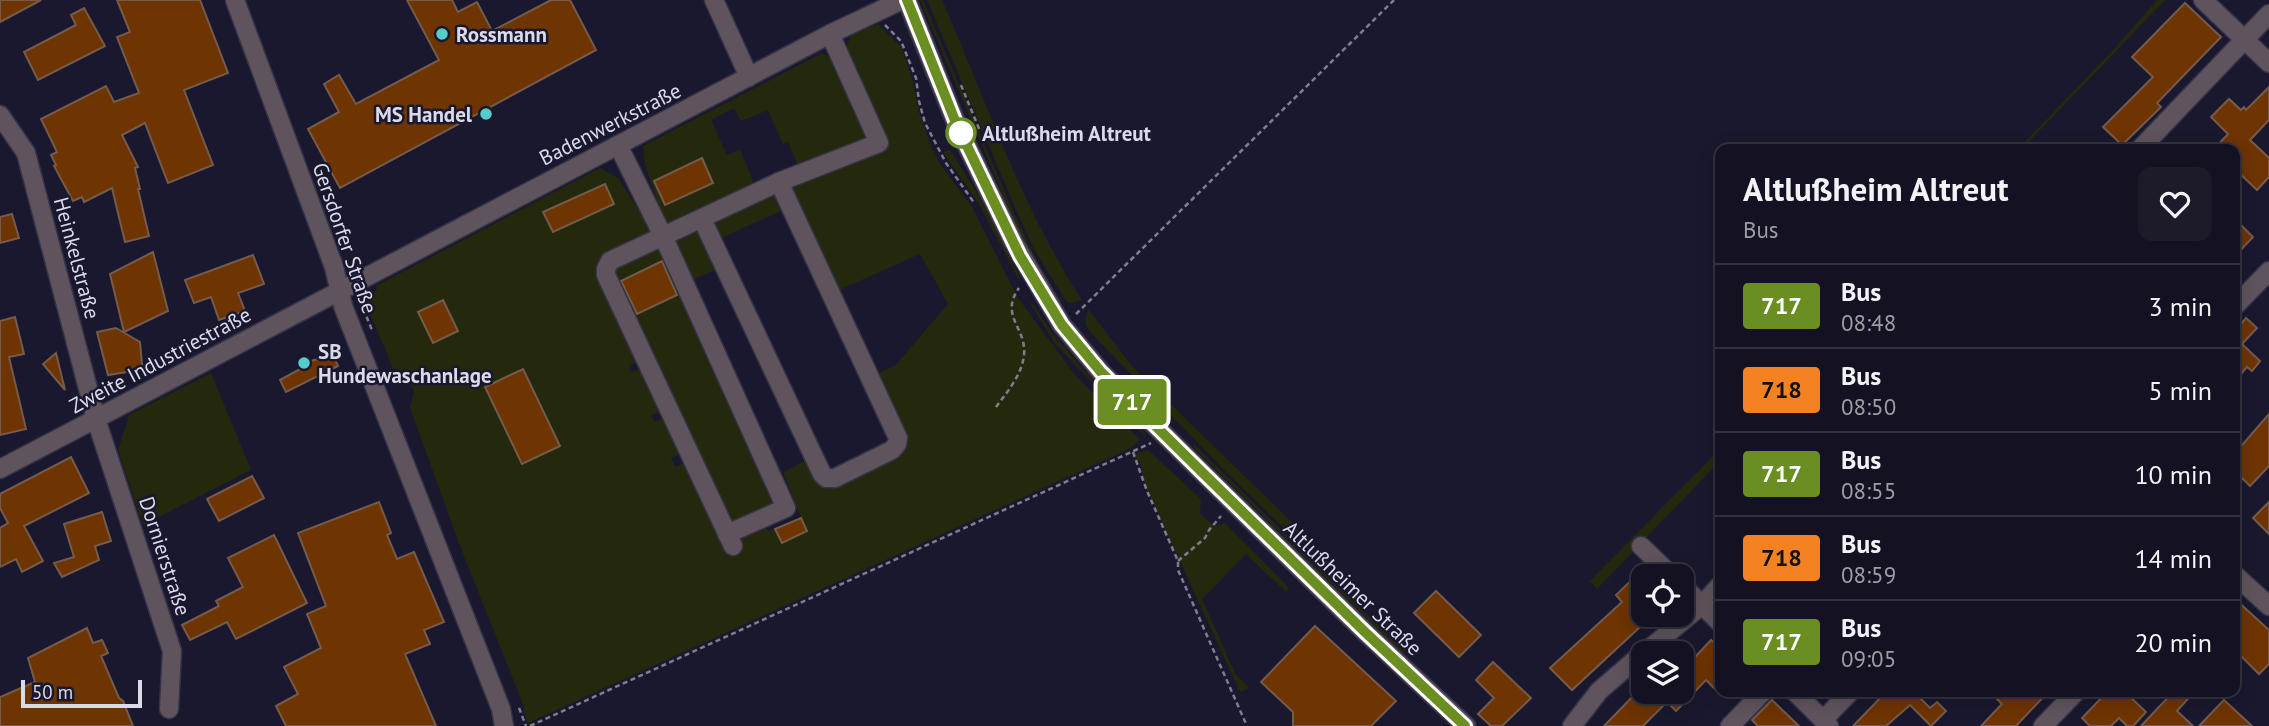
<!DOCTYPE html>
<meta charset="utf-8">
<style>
:root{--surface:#141222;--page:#1d1b2a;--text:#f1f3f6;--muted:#9d9ea5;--line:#333240}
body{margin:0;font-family:"PT Sans",sans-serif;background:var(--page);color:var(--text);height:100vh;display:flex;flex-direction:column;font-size:26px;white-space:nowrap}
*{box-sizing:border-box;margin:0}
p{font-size:23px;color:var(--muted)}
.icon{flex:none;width:38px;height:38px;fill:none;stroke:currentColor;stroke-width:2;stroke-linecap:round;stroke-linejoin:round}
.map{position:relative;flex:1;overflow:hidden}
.side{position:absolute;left:1715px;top:144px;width:525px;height:553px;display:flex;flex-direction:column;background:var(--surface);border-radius:14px;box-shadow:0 4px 18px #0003,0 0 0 2px var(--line)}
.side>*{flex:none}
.badge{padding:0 14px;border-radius:5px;font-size:24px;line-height:46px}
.controls{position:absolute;left:1631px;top:564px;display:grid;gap:14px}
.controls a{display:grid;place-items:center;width:63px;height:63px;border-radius:14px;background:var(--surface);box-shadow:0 4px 18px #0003,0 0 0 2px var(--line);font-size:35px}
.scale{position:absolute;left:21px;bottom:18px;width:121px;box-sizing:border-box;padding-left:7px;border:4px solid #dadaea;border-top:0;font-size:19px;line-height:24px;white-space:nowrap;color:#dadaea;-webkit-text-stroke:5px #1a182e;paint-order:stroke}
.map>.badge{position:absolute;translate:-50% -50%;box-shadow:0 0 0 4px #fff}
.round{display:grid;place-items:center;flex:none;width:74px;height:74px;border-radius:14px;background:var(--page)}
.summary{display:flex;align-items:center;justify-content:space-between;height:119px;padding:0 28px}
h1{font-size:33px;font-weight:800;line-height:52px}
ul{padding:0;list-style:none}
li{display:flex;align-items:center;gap:21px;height:84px;padding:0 28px;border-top:2px solid var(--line)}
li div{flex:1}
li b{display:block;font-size:26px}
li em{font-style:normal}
li .badge{min-width:77px;font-weight:700;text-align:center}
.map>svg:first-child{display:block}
.green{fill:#24290d}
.building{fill:#6e3402;stroke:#755b4b;stroke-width:2}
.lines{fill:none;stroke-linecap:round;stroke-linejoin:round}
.minor-casing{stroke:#353348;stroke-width:21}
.path{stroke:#7f7e91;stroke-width:2.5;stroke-dasharray:5 3.5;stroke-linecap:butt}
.minor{stroke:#5f545d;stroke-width:18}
.line-casing{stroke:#fff;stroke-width:16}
.line{stroke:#6b8e23;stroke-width:10}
.poi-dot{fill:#54cdc8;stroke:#1a182e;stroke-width:2.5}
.stop-dot{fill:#fff;stroke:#6b8e23;stroke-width:3.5}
.labels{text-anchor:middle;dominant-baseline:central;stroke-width:5;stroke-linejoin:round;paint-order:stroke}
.poi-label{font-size:21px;font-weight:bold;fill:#dadaea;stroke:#1a182e;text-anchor:start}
.street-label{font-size:21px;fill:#dadaea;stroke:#1a182e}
.stop-label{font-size:21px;font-weight:bold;fill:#dadaea;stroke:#1a182e;text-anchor:start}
</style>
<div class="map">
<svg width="2269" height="726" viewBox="0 0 2269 726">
<rect width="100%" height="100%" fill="#1a182e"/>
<g class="green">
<polygon points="920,0 923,0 1012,209 1040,267 1061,301 1058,303 1024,244"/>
<path d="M927,0H942C987,102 1020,205 1082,300L1071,303L1066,301L1034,249L1020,219Z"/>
<polygon points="2157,0 2165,0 2022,149 2018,149 2115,48"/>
<polygon points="878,24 902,48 913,82 919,112 931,146 940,164 972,207 1018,298 1075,375 1140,440 1131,448 528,723 523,710 525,709 460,546 410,408 414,391 406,375 393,368 363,297 377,290 376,286 600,168 618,178 652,231 651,234 606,258 642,359 629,366 632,372 646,366 665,409 651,416 655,422 668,416 684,452 671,458 675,467 689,461 736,538 764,526 769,531 775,529 782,543 807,532 783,472 809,459 819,479 899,451 875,375 896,365 948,304 920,254 837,291 788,188 825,172 845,167 889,145 849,64 845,49 852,34"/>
<polygon points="822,53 832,57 870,139 800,170 788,142 783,144 768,110 741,121 734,108 711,120 727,155 740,150 753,180 751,187 673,225 665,223 645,165 643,146"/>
<polygon points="950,150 979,196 1020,277 1019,280 979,204 943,152"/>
<polygon points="770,190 778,196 785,209 717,240 711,222"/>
<polygon points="696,227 720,268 692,280 673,246 675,237"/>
<polygon points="657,247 660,248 775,504 733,524 729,522 613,277 613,265"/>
<polygon points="1030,303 1032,303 1053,334 1094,382 1145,433 1146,437 1072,362 1054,342"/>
<polygon points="1088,309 1132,366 1369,598 1363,605 1224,470 1090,332 1085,323"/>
<polygon points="211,373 251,470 143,525 118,450 129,415"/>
<polygon points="1193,443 1404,651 1402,653 1194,448"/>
<polygon points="1720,449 1720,461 1597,589 1590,581"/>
<polygon points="1148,450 1201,499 1200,514 1214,526 1225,523 1289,588 1286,592 1246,554 1202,599 1235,673 1249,688 1240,692 1145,485 1140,462 1131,456"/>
</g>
<g class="building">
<polygon points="0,0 41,0 0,22"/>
<polygon points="117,0 200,0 228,73 184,90 213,165 168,183 145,123 122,135 138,167 135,168 140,189 138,189 149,236 125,242 112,188 84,202 82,197 73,201 54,166 56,165 51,155 57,152 41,119 106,86 114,102 139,93 117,37 130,32"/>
<polygon points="407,0 452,0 458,12 477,2 492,31 551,0 570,0 596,50 340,188 308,129 339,112 324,84 339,75 356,104 439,60"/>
<polygon points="2185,3 2221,37 2157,103 2161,107 2122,145 2103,127 2153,77 2132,57"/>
<polygon points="84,8 105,46 38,80 24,52 76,25 71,15"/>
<polygon points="2269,87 2269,120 2250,140 2269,158 2269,177 2257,190 2235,169 2235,149 2214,149 2228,134 2211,117 2229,99 2241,110 2244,107 2246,110"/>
<polygon points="702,158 713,183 665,205 654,181"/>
<polygon points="605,184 614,204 553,232 543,212"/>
<polygon points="12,214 19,238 0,243 0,217"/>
<polygon points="2235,219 2253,237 2235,256"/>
<polygon points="153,252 168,311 124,332 110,274"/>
<polygon points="253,255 264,284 238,293 245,311 219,320 211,297 194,303 185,280"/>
<polygon points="662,261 677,295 637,314 621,281"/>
<polygon points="443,300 458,331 433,343 418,312"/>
<polygon points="15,317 24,354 9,357 26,429 0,435 0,321"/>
<polygon points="2246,318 2257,328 2242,344 2260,361 2252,371 2247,367 2235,381 2235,331"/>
<polygon points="116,328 140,342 142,365 139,370 108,375 97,332"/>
<polygon points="56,353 65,390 43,364"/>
<polygon points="332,353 338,366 286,392 280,380 302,368 300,363 319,359"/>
<polygon points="523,369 560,446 522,464 485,387"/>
<polygon points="2269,414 2269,466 2250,486 2235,471 2235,453"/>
<polygon points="71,457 89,493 24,526 43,561 22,572 16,559 0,567 0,528 8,523 0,508 0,494"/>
<polygon points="252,476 264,498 219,521 207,499"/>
<polygon points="379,502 391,533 387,535 397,559 414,552 444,622 424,630 430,644 405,654 436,726 286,726 276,706 298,694 284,667 321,648 307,614 326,606 298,533"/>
<polygon points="2269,502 2269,534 2253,518"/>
<polygon points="102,512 111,541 95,546 99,560 62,577 54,563 74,557 64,524"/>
<polygon points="801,518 807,531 782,543 775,529"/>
<polygon points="274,535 307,603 236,639 227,622 190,640 182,625 219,606 216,601 243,587 228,558"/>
<polygon points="1643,569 1643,614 1654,614 1572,690 1550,668 1622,602 1616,595"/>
<polygon points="1436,591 1481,635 1459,657 1414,613"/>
<polygon points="2235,599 2269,630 2269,664 2259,674 2235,650"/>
<polygon points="1315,626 1396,701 1371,726 1293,726 1293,712 1261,682"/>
<polygon points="87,628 93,643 102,640 108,653 101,656 119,698 123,701 133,726 0,726 0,697 35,682 28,658"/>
<polygon points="1711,640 1720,649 1720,694 1706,680 1676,711 1667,702 1643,726 1604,726 1638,691 1682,691 1682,671"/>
<polygon points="1493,662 1531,698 1502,726 1491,726 1478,714 1494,698 1476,680"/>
<polygon points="1887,691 1922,691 1918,696 1930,708 1937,702 1946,711 1931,726 1910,705 1886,726 1853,726"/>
<polygon points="2002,691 2049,691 2016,726 1981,726 2002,704 1996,698"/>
<polygon points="2108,691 2124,691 2146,712 2133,726 2127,726 2119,718 2111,726 2090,726 2082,718"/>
<polygon points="2174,691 2195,691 2177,711 2193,726 2141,726"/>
<polygon points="1772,700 1799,726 1758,726 1752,720"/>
<polygon points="2224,700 2252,726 2199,726"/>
</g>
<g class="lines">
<g class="minor-casing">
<g id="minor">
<polyline points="235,0 334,267 343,306 501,709 504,726"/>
<polyline points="714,0 749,77"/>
<polyline points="907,0 956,123 1014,243 1062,325 1101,372 1205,475 1365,632 1466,726"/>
<polyline points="2203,0 2269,63"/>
<polyline points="0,115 26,153 96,419 172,651 169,709"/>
<polyline points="618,145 664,238 786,508 727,534"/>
<polyline points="2140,149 2269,14"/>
<polyline points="702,219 822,474 826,478 835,478 892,450 897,444 898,438 779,182"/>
<polyline points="2235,306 2269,271"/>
<polyline points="0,469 830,34 902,0"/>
<polyline points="733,546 606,275 606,269 610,261 779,182 879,143 830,34"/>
<polyline points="1641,546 1672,576"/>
<polyline points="2235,575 2269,606"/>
<polyline points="1682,585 1720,623"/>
<polyline points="1644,653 1702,605 1720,585"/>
<polyline points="1794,691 1829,726"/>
<polyline points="1823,720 1851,691"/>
<polyline points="1572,726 1599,691 1643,653"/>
<polyline points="1730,726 1764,691"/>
<polyline points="2043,726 2077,691"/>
</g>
</g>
<g class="path">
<polyline points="885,25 901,41 916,78 919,101 925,123 946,163 975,204"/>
<polyline points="961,85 980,131"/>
<polyline points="360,301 372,330"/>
<polyline points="1076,314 1394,0"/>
<path d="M996,407C1007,392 1022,375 1024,355C1027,328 999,316 1019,288"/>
<polyline points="1133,452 1147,491 1178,561 1178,570 1247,726"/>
<polyline points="1178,561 1205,538 1209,530 1221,516"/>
<polyline points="519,708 526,726"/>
<polyline points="530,726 1151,443"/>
</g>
<use href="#minor" class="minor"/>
</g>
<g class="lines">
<g class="line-casing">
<polyline id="line" points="907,0 956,123 1020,256 1062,325 1101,372 1205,475 1365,632 1465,726"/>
</g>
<use href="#line" class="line"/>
</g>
<g class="poi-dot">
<circle cx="442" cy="34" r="7"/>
<circle cx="486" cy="114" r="7"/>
<circle cx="304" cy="363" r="7"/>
</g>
<circle class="stop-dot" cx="961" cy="133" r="14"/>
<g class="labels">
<g class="poi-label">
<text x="456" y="34">Rossmann</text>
<text x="472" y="114" text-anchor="end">MS Handel</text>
<text x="318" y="351">SB<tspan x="318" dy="24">Hundewaschanlage</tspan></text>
</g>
<g class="street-label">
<text transform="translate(610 124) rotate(-27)">Badenwerkstraße</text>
<text transform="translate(345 238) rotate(71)">Gersdorfer Straße</text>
<text transform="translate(77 258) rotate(75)">Heinkelstraße</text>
<text transform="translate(160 360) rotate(-28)">Zweite Industriestraße</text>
<text transform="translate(165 556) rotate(72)">Dornierstraße</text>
<text transform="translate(1353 588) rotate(44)">Altlußheimer Straße</text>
</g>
<g class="stop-label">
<text x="982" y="133">Altlußheim Altreut</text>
</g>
</g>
</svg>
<div class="controls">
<a><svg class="icon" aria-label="locate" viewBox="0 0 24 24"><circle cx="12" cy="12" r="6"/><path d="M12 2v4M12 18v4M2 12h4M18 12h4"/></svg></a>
<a><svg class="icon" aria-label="layers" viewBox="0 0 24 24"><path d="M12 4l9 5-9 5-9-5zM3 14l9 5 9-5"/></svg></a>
</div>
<div class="scale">50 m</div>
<b class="badge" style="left:1132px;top:402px;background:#6b8e23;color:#fff">717</b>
<section class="side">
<div class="summary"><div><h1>Altlußheim Altreut</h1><p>Bus</p></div><a class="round"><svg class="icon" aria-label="heart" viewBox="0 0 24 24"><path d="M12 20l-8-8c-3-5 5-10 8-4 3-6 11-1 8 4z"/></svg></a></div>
<ul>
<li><span class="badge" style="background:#6b8e23;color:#fff">717</span><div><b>Bus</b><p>08:48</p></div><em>3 min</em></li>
<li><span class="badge" style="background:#f58220;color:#111">718</span><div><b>Bus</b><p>08:50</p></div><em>5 min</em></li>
<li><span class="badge" style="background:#6b8e23;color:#fff">717</span><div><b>Bus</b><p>08:55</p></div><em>10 min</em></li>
<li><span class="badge" style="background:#f58220;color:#111">718</span><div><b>Bus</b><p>08:59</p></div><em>14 min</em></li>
<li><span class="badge" style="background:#6b8e23;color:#fff">717</span><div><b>Bus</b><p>09:05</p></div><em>20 min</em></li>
</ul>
</section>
</div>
